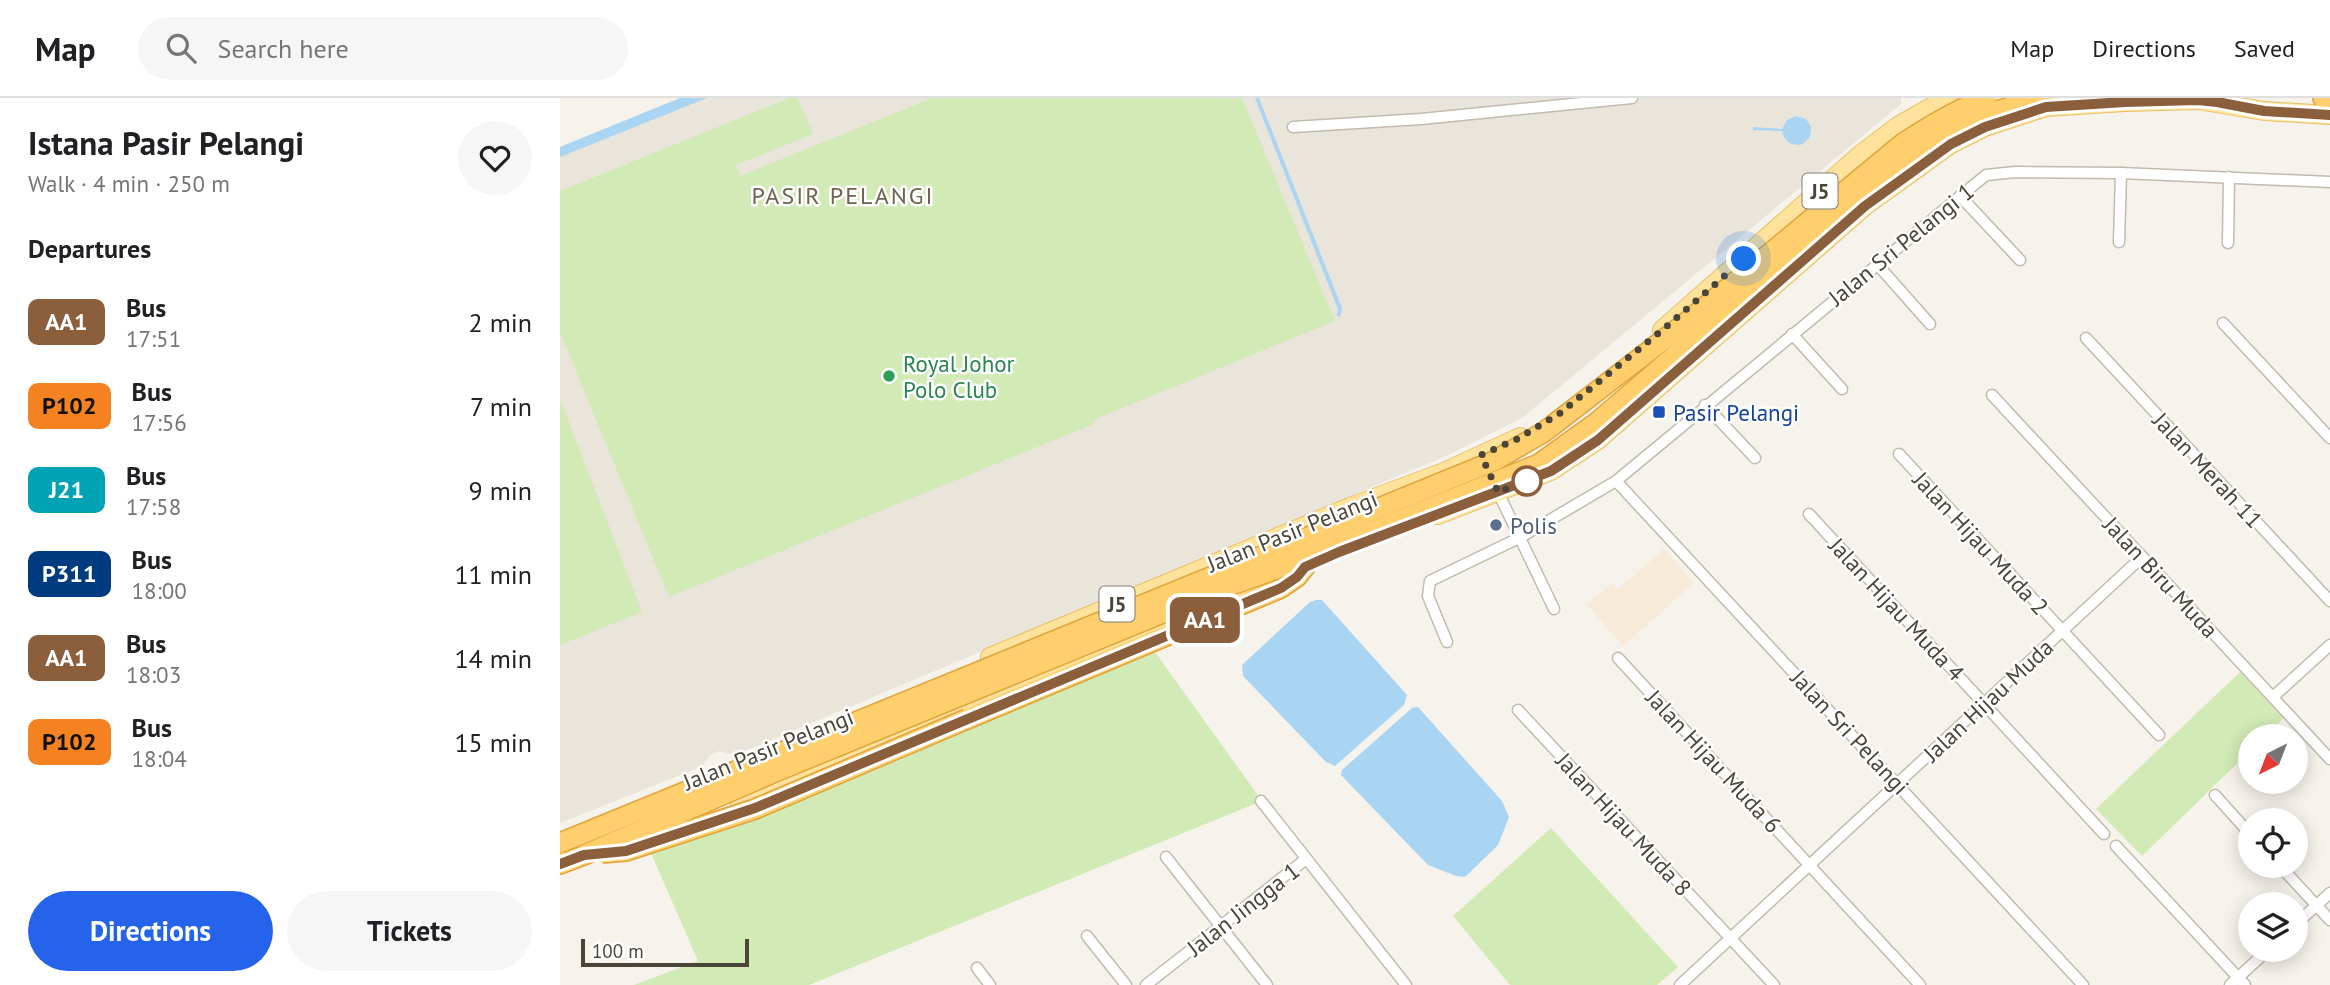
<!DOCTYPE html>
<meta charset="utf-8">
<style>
:root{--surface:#fff;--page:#f6f6f6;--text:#202124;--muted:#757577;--line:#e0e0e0;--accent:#2563eb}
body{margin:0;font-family:"PT Sans",sans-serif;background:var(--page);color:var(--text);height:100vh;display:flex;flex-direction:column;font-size:26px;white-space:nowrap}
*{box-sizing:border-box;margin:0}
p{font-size:23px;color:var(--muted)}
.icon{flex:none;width:38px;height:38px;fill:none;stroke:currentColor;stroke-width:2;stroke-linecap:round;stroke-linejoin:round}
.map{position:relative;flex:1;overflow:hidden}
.side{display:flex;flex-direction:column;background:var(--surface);width:560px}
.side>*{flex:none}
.badge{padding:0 14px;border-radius:10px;font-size:24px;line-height:46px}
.needle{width:46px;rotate:222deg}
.controls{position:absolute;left:1678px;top:626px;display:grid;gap:14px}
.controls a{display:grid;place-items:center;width:70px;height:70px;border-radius:50%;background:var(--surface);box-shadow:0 4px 18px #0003;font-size:35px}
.scale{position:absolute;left:21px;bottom:18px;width:168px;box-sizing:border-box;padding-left:7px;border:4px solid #4b4439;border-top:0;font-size:19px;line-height:24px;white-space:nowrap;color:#4b4439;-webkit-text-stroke:5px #fff;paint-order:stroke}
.you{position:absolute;width:35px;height:35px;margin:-18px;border:5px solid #fff;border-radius:50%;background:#1a73e8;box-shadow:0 0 0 10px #1a73e833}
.map>.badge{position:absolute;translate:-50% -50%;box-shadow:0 0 0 4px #fff}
h2{padding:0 28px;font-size:26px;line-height:63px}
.round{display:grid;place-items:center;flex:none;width:74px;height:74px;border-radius:37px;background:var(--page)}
.summary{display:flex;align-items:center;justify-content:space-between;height:119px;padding:0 28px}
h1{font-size:33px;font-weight:700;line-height:52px}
.primary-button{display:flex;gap:14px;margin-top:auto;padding:14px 28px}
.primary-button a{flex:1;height:80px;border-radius:42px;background:var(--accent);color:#fff;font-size:28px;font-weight:700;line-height:80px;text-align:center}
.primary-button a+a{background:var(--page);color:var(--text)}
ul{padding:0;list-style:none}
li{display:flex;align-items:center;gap:21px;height:84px;padding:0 28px}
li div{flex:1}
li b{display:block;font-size:26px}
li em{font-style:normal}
li .badge{min-width:77px;font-weight:700;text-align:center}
header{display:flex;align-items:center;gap:42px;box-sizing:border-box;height:98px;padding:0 35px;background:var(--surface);border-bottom:2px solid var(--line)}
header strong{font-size:33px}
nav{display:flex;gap:38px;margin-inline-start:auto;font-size:24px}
.search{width:490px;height:63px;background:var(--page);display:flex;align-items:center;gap:18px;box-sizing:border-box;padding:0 24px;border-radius:38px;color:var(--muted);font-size:26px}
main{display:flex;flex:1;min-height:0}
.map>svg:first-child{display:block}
.residential{fill:#eae5da}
.commercial{fill:#f7ead8}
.green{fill:#d2eab5}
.water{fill:#a9d4f2}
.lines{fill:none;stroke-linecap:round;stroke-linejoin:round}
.minor-casing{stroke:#c2bbae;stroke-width:13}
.primary-casing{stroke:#e6c16a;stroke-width:20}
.motorway-casing{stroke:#e0a43c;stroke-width:22}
.minor{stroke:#fff;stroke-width:10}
.primary{stroke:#ffe39c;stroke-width:18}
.motorway{stroke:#ffcf6e;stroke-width:19}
.motorway-bridge-casing{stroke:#e0a43c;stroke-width:22;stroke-linecap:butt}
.motorway-bridge{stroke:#ffcf6e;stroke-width:19}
.line-casing{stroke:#fff;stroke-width:16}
.line{stroke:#8b5e3c;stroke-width:10}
.walk{stroke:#4b4439;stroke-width:7;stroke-dasharray:0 12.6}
.leisure-dot{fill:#2e9e5b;stroke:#fff;stroke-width:2.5}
.transit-dot{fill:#1a4fb4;stroke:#fff;stroke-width:2.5}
.stop-dot{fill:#fff;stroke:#8b5e3c;stroke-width:3.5}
.service-dot{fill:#5c6f8a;stroke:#fff;stroke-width:2.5}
.labels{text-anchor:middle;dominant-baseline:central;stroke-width:5;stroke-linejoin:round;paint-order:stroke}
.shield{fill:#fff;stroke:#817c74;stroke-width:2}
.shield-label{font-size:21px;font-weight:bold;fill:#4b4439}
.street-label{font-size:23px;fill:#4b4439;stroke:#fff}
.leisure-label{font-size:23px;fill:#27864d;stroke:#fff;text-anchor:start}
.transit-label{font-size:23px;fill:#164399;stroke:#fff;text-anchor:start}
.service-label{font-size:23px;fill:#4e5e75;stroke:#fff;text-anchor:start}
.neighbourhood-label{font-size:24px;letter-spacing:2px;fill:#6e6250;stroke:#fff}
</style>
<header>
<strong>Map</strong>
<div class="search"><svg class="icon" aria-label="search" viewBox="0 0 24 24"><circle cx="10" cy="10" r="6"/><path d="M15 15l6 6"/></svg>Search here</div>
<nav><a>Map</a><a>Directions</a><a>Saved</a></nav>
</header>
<main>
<section class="side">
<div class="summary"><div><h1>Istana Pasir Pelangi</h1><p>Walk · 4 min · 250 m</p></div><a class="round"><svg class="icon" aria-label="heart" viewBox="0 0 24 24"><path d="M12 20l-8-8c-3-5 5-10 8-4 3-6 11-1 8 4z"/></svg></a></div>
<h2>Departures</h2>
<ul>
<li><span class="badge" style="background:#8b5e3c;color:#fff">AA1</span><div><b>Bus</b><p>17:51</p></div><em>2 min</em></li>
<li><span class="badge" style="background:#f58220;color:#111">P102</span><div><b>Bus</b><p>17:56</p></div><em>7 min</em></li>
<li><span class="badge" style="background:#00a3b4;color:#fff">J21</span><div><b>Bus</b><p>17:58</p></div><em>9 min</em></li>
<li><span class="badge" style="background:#003b80;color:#fff">P311</span><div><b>Bus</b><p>18:00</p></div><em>11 min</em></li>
<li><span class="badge" style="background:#8b5e3c;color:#fff">AA1</span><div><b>Bus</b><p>18:03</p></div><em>14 min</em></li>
<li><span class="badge" style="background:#f58220;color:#111">P102</span><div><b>Bus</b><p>18:04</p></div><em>15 min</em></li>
</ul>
<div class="primary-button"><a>Directions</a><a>Tickets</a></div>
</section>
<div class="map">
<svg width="1770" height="887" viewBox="0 0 1770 887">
<rect width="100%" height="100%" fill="#f6f3ec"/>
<polygon class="residential" points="140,0 1341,0 1341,6 962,320 888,357 175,657 159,653 149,658 143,668 0,725 0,55"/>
<polygon class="commercial" points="1104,451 1134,485 1063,548 1027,507 1051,485 1058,491"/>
<g class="green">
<polygon points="229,0 238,0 253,36 176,67 180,78 372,0 682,0 775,223 533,322 534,326 109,499 0,234 0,93"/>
<polygon points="0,301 82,514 0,547"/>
<polygon points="595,554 702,703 249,887 74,887 138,863 90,753 271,687"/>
<polygon points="1680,574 1724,620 1705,639 1690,639 1690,653 1582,758 1536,711"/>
<polygon points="991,730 1118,869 1097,887 950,887 893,818"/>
</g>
<g class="water">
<polygon points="120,0 147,0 0,59 0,49"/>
<polygon points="695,0 699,0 782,210 780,219 777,218 778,211"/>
<path d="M1236,18L1246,21L1251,29L1250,39L1243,46C1232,49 1225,44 1222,33L1193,32V29L1222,31L1227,22Z"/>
<polygon points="756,502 762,502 847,597 844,607 775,668 766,664 683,578 682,567 750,504"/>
<polygon points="858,609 942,703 949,719 938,747 905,779 896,778 868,767 781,677 782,672 852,610"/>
</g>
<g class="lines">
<g class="minor-casing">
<g id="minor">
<polyline points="733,29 861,21 1072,0"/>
<polyline points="1400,98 1460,162"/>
<polyline points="1559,144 1561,75"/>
<polyline points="1668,145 1669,79"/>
<polyline points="1317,166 1370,226"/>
<polyline points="1663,225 1770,340"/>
<polyline points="1232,236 1282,291"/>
<polyline points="1526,240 1770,503"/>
<polyline points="1432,297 1770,661"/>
<polyline points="1145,307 1195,360"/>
<polyline points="1339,356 1599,637"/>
<polyline points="1056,383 1523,887"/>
<polyline points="936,390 994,511"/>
<polyline points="1249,416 1544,736"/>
<polyline points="887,544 868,498 870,483 961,439 1056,383 1426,77 1455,74 1561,75 1770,84"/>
<polyline points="1058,560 1360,887"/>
<polyline points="1713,599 1770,547"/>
<polyline points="958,612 1214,887"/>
<polyline points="1655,697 1690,736"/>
<polyline points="701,703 846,887"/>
<polyline points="1556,748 1685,887"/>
<polyline points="606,759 707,887"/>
<polyline points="1720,768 1770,822"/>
<polyline points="1736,826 1770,795"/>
<polyline points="527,838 566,887"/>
<polyline points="417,870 430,887"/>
<polyline points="586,887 746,761"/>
<polyline points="1120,887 1582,459"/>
<polyline points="1670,887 1708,852"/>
</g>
</g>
<g class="primary-casing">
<g id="primary">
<polyline points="1102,232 1300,57 1338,28 1387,0"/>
<polyline points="878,417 991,373 1038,342 1305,108 1391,46 1425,29 1486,9 1565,4 1638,2 1704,13 1770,17"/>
<polyline points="430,559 790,409 884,374 960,339"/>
<polyline points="177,700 729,476"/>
</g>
</g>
<g class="motorway-casing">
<g id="motorway">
<polyline points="1763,0 1770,0"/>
<polyline points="407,621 721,490 737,479 745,469"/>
<polyline points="0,766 24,757"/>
</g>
</g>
<use href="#minor" class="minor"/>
<use href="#primary" class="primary"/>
<use href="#motorway" class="motorway"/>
<g class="motorway-bridge-casing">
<g id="motorway-bridge">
<path d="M0,745L934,363L984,334L1128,223L1342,46C1369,28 1396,12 1426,0"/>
<polyline points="42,755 66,753 195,711 407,621"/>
<polyline points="24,757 215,674 666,489 736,464 979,366 1036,325 1203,182 1343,66 1371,46 1424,16 1486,0"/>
</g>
</g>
<use href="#motorway-bridge" class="motorway-bridge"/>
</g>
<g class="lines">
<g class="line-casing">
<polyline id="line" points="0,766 24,757 66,753 195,710 721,490 737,479 745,469 779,454 991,373 1038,342 1305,108 1391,46 1425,29 1486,9 1565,4 1638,2 1657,4 1704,13 1770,17"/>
</g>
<use href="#line" class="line"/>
<polyline class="walk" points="967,383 974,380 938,394 921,357 957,341 999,316 1106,229 1184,161"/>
</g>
<circle class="leisure-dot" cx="329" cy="278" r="7"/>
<rect class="transit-dot" x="1092" y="307" width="14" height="14" rx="3.5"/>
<circle class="stop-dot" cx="967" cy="383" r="14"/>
<circle class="service-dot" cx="936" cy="427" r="7"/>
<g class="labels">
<g class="shield">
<rect x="1242.5" y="75.5" width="35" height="35" rx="5"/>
<rect x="539.5" y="488.5" width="35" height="35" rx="5"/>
</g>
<g class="shield-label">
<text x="1260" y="93">J5</text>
<text x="557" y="506">J5</text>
</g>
<g class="street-label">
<text transform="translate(1341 146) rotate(-39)">Jalan Sri Pelangi 1</text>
<text transform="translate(1648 372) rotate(47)">Jalan Merah 11</text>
<text transform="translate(732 433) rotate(-22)">Jalan Pasir Pelangi</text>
<text transform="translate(1421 445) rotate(47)">Jalan Hijau Muda 2</text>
<text transform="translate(1601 479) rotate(47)">Jalan Biru Muda</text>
<text transform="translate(1337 511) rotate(47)">Jalan Hijau Muda 4</text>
<text transform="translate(1428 602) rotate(-43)">Jalan Hijau Muda</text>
<text transform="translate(1290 634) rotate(47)">Jalan Sri Pelangi</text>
<text transform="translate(208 651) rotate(-22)">Jalan Pasir Pelangi</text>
<text transform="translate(1154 663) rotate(47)">Jalan Hijau Muda 6</text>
<text transform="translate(1064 726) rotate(47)">Jalan Hijau Muda 8</text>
<text transform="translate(683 811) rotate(-38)">Jalan Jingga 1</text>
</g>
<g class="leisure-label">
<text x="343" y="265">Royal Johor<tspan x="343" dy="26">Polo Club</tspan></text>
</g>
<g class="transit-label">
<text x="1113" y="314">Pasir Pelangi</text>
</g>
<g class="service-label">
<text x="950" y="427">Polis</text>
</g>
<g class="neighbourhood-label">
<text x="283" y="97">PASIR PELANGI</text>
</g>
</g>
</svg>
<div class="controls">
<a><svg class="needle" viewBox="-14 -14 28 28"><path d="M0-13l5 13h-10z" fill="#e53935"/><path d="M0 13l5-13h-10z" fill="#757577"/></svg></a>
<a><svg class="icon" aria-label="locate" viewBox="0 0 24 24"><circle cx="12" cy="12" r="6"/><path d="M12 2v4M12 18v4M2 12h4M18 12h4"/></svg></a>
<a><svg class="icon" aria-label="layers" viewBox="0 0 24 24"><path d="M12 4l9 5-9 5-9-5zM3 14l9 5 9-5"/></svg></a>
</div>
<div class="scale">100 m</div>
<div class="you" style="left:1184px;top:161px"></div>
<b class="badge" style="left:645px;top:522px;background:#8b5e3c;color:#fff">AA1</b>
</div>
</main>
